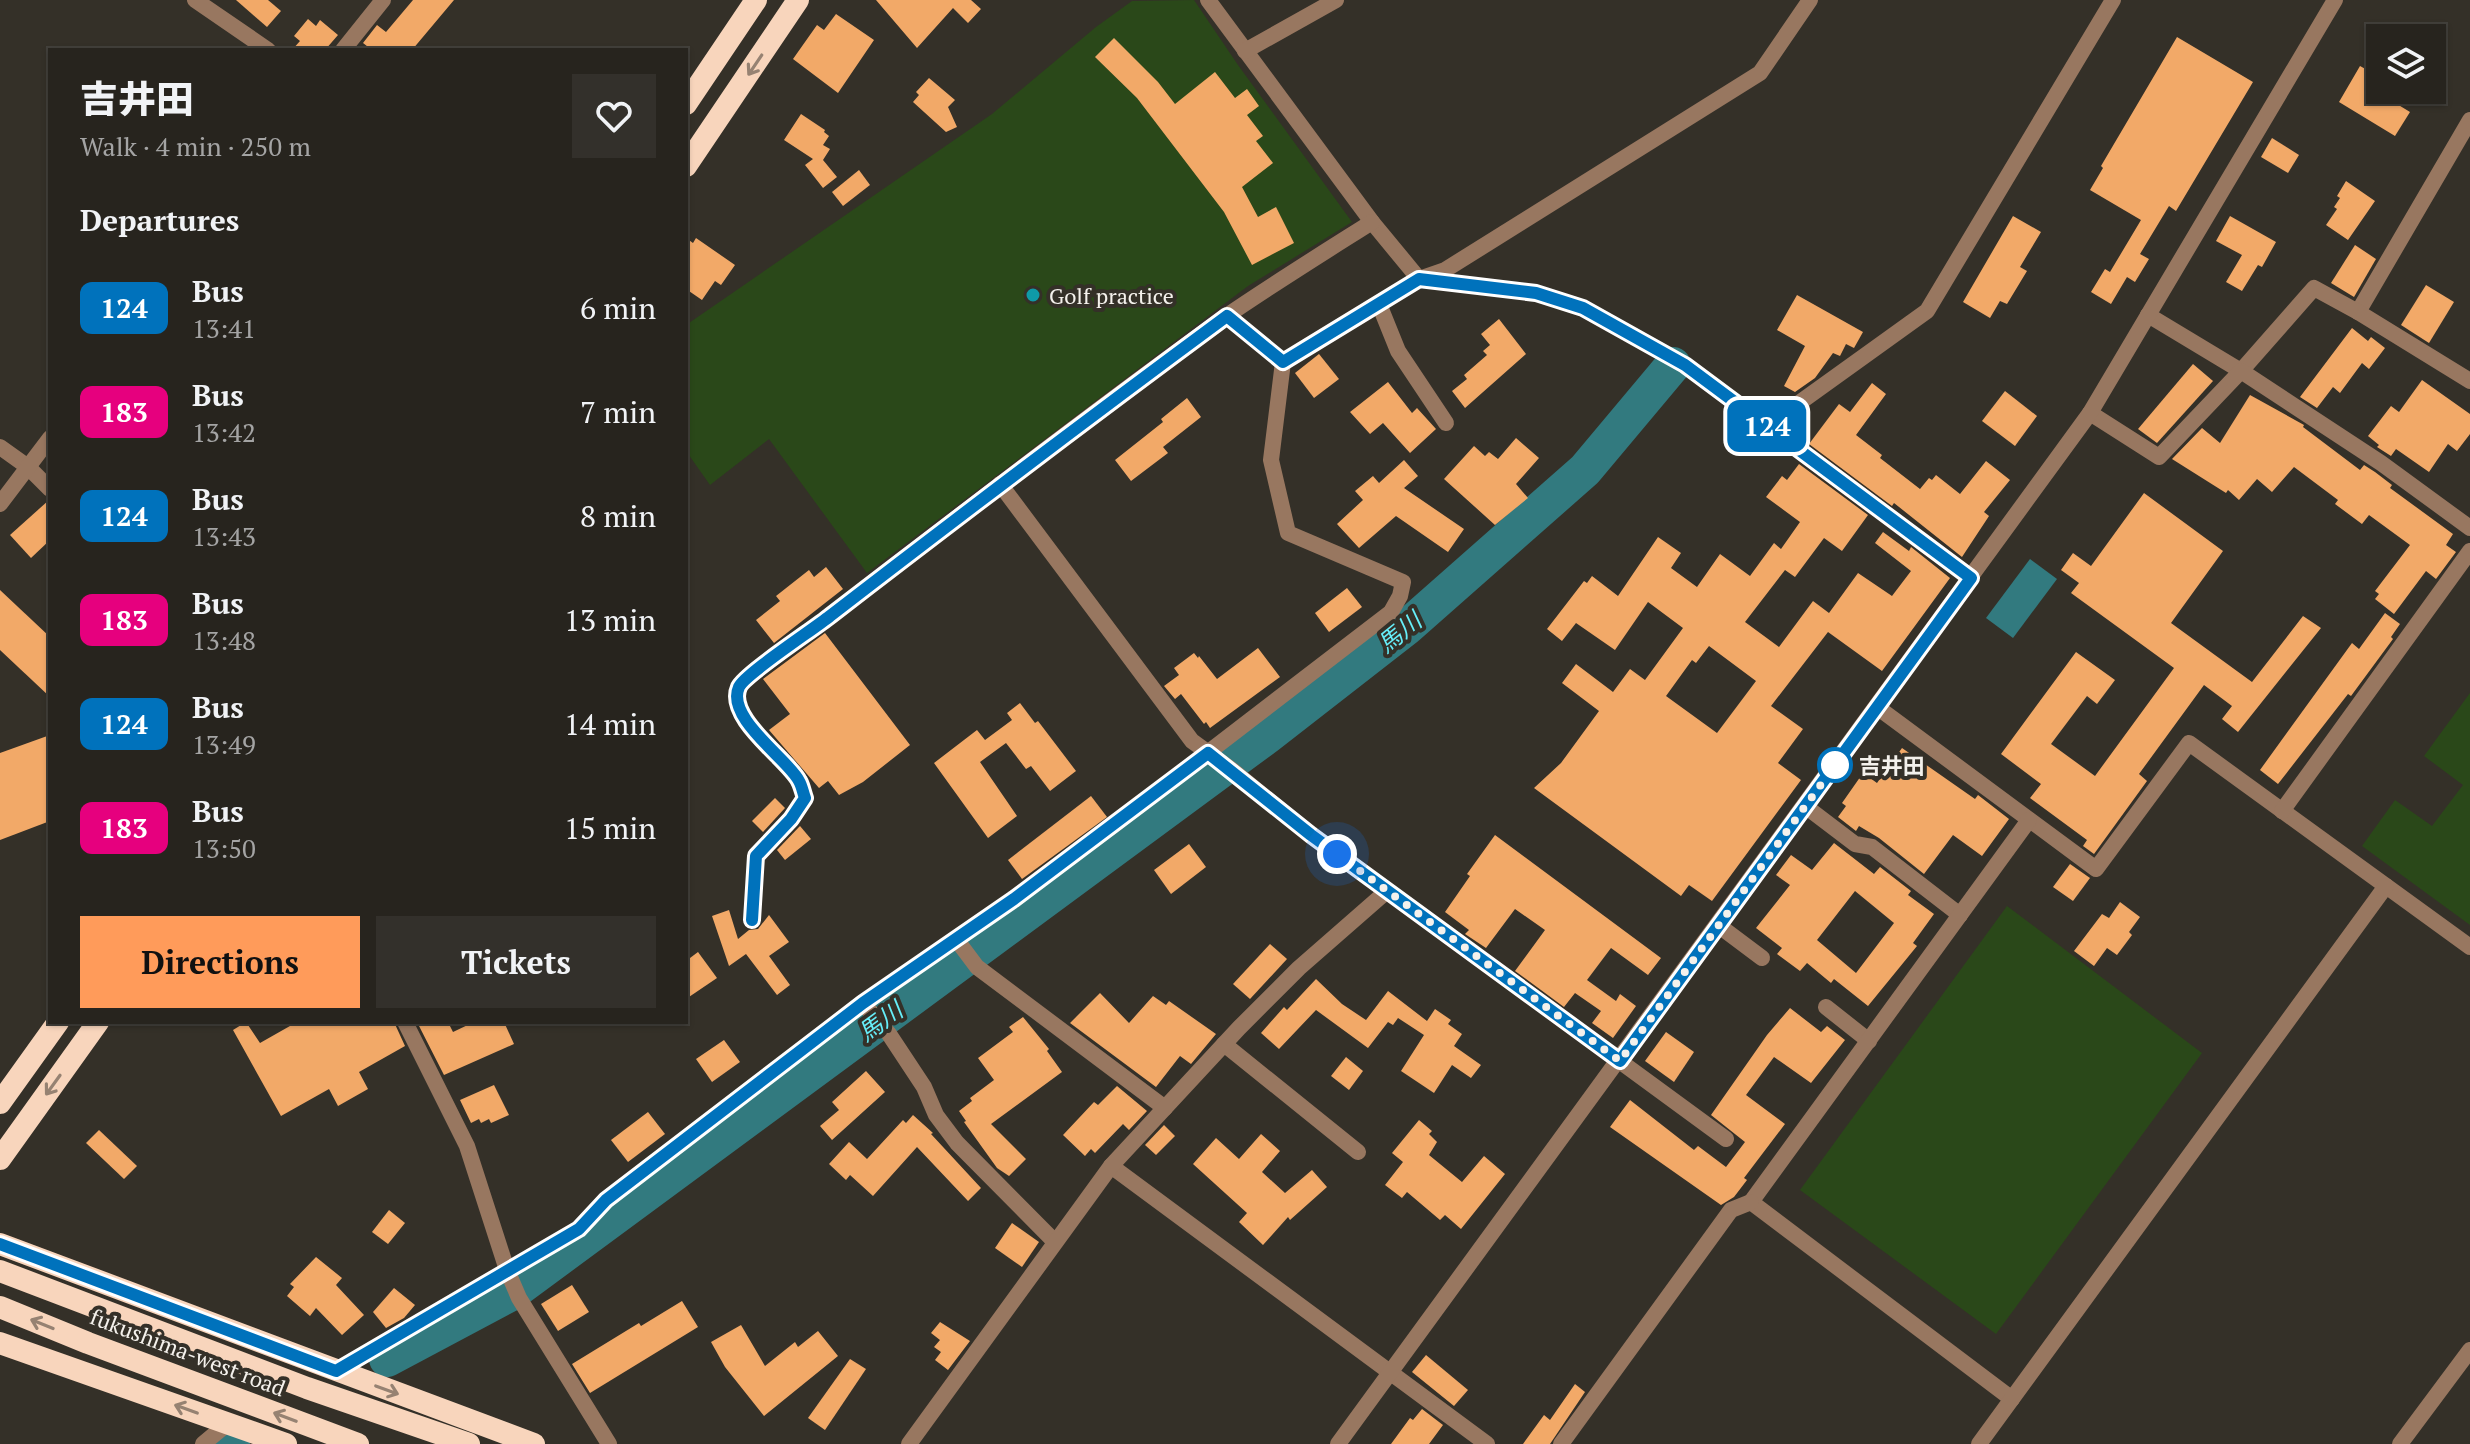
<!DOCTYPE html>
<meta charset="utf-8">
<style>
:root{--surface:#27241e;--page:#33302b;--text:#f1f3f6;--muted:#a4a4a4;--line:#43413c;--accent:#ff9b5a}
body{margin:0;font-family:"PT Serif","Noto Sans JP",serif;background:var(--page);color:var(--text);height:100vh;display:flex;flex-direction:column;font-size:30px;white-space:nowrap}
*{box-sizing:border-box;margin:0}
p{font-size:26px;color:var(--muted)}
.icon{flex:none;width:44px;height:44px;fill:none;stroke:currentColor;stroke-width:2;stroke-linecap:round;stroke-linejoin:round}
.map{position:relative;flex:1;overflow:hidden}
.drawer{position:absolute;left:48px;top:48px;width:640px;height:976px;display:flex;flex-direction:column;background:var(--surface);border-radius:0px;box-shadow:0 2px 6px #0004,0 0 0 2px var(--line)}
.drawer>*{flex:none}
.badge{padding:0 16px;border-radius:12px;font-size:28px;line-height:52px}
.tools{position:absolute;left:2366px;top:24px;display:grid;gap:16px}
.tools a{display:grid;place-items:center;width:80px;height:80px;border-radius:0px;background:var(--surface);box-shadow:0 2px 6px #0004,0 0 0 2px var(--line);font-size:40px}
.you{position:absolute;width:40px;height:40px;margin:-20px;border:6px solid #fff;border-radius:50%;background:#1a73e8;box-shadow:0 0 0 12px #1a73e833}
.map>.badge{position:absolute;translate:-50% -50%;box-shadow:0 0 0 4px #fff}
h2{padding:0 32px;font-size:30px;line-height:72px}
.round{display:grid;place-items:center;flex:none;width:84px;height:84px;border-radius:0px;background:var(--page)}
.summary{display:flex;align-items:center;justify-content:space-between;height:136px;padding:0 32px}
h1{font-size:38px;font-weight:800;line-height:60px}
.button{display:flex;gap:16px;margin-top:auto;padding:16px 32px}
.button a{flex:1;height:92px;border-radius:0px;background:var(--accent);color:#111;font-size:32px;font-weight:800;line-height:92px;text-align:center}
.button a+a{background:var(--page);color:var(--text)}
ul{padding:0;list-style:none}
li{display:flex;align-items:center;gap:24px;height:104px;padding:0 32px}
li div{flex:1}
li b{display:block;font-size:30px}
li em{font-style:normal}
li .badge{min-width:88px;font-weight:700;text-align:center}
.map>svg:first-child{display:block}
.green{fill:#2a4819}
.water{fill:#327a7f}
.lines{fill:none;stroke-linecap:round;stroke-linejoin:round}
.river{stroke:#327a7f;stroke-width:36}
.building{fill:#f2a968;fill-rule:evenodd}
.minor{stroke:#987760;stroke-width:16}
.tertiary{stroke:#987760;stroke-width:16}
.trunk{stroke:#f8d5bc;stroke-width:22}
.oneway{stroke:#968272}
.line-casing{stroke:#fff;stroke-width:18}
.line{stroke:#0072bc;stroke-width:12}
.walk{stroke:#f4f1ec;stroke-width:8;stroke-dasharray:0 14.4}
.culture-dot{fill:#0f9aa8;stroke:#343028;stroke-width:3}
.stop-dot{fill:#fff;stroke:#0072bc;stroke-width:4}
.labels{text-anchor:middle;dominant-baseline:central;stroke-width:8;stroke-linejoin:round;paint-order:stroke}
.poi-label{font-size:22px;fill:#f4f1ec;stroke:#343028;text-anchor:start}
.stop-label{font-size:22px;font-weight:bold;fill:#f4f1ec;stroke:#343028;text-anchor:start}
.street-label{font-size:22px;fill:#f4f1ec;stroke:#343028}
.water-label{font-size:24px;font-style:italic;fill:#66eef9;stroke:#343028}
</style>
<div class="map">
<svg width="2470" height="1444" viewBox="0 0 2470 1444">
<rect width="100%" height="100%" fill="#343028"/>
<g class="green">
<polygon points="1194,0 1238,65 1352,222 1248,286 867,573 769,439 710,485 686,451 686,325 992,114 1096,27 1132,1"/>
<polygon points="2470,693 2470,925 2362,846 2395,800 2432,826 2463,785 2424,756"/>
<polygon points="2007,906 2202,1053 1996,1334 1800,1190"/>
</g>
<polygon class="water" points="2030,559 2057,579 2013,638 1986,618"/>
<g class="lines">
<g class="river">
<polyline points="387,1359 513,1292 1267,736 1407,627 1585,470 1673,365"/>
<polyline points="230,1444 232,1443"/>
</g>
</g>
<g class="building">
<polygon points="236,0 268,0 281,11 267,27"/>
<polygon points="413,0 454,0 412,50 372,50 363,43 377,25 386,32"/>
<polygon points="876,0 971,0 981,9 968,23 953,8 917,48"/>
<polygon points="836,14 874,40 838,93 793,59 817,25 824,30"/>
<polygon points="308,19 316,26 320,20 338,35 325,50 292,50 300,41 294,36"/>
<polygon points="2177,37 2253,82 2176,211 2169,206 2140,254 2149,259 2135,282 2127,277 2111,304 2091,292 2105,269 2110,272 2141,220 2090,190 2103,168 2101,166"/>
<polygon points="1114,38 1158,82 1175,104 1215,72 1235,98 1247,89 1259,106 1247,115 1263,136 1256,141 1273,163 1242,187 1258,217 1276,207 1294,243 1252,265 1224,212 1137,98 1095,57"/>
<polygon points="2360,66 2380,77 2379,93 2410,112 2395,136 2339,102"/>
<polygon points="929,78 955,100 948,107 957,127 946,132 913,102 919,95 916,92"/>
<polygon points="801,114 825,130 824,132 829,136 823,145 830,149 823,160 837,177 823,188 805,165 813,159 784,140"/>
<polygon points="2272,138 2299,155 2288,173 2261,157"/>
<polygon points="859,170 870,185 843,206 832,192"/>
<polygon points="2346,181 2375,201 2348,240 2326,225 2337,209 2334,207 2340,198 2337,196"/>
<polygon points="2013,216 2041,232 2020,267 2027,271 2007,304 2000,301 1990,318 1963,302"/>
<polygon points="2230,216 2276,242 2262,267 2258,265 2242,291 2226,282 2242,255 2216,241"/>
<polygon points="686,238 693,243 696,238 735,265 721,285 715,281 702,300 686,289"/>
<polygon points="2355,245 2376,259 2354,297 2331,283"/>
<polygon points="2426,285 2454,302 2429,343 2401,325"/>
<polygon points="1797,295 1863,332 1854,348 1846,344 1840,356 1833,353 1815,378 1795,392 1784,386 1805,346 1777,330"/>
<polygon points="1499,319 1526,354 1465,408 1452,391 1467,379 1464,375 1487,355 1483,351 1490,345 1481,334"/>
<polygon points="2352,328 2368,341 2371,337 2385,348 2369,369 2362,363 2340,393 2333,387 2317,408 2300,397"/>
<polygon points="1319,354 1339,379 1314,398 1295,373"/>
<polygon points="2193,364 2213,381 2157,443 2138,429"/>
<polygon points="2422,380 2470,414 2470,434 2457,451 2448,444 2429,472 2396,449 2391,456 2377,447 2379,445 2368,436 2391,406 2399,412"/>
<polygon points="1388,382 1412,413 1417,408 1436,429 1410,453 1383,423 1370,434 1350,412"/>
<polygon points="1872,383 1886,394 1856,435 1882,455 1880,458 1920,489 1929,478 1932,480 1936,475 1960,494 1986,461 2010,480 1984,512 1989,516 1962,557 1894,503 1892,506 1809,444 1839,404 1850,412"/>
<polygon points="2005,391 2037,416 2015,446 1982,421"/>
<polygon points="2250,395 2304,425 2303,427 2360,470 2364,465 2375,472 2392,485 2390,488 2453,534 2446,545 2456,552 2436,579 2426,571 2394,614 2375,599 2379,594 2375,591 2410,545 2369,515 2362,524 2335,504 2338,500 2294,467 2272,492 2257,479 2239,500 2228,490 2226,493 2172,459 2202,428 2220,443"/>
<polygon points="1187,398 1201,417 1163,447 1168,453 1131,481 1115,460 1163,422 1161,419"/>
<polygon points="1516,438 1539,458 1516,484 1528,498 1495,525 1444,479 1474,446 1485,456 1489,452 1498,459"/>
<polygon points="1404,460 1418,476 1404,488 1464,529 1448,552 1396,516 1359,548 1337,524 1363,500 1355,491 1373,476 1379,483"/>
<path d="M1799,464L1868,515L1842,551L1824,538L1795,577L1785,570L1745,622L1779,647L1813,601L1829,613L1858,573L1892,596L1911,571L1875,543L1883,532L1909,551L1911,547L1950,578L1882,671L1828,632L1771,706L1803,729L1778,763L1801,780L1712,901L1689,885L1681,896L1534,788L1561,763L1599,711L1562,683L1576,664L1613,692L1630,669L1645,680L1683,628L1648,602L1615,650L1576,623L1562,641L1547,629L1584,581L1587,583L1592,576L1618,596L1658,537L1681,553L1671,568L1697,587L1720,554L1750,576L1774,543L1781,549L1800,522L1766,497L1782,476L1787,480ZM1709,646L1756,681L1717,733L1666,696L1692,660L1696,663Z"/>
<polygon points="2144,493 2223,551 2171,623 2252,682 2303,616 2321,628 2238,732 2222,719 2232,706 2204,685 2139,774 2147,781 2094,854 2083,846 2087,840 2030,798 2041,784 2001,754 2076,652 2115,680 2097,704 2087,696 2051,744 2095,776 2174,668 2071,593 2079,583 2061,570 2073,553 2091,566"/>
<polygon points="49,500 50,540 31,558 10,535"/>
<polygon points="826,567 843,589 774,643 756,620 780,601 776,596 809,570 814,577"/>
<polygon points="1347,588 1362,607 1329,632 1315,613"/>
<polygon points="0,590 50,637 50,697 0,650"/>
<polygon points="2385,613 2400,624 2391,637 2393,639 2351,696 2348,694 2278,784 2260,770 2352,643 2359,649"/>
<polygon points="825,633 910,745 863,782 839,795 828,781 819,788 769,730 790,714 763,679"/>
<polygon points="1258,648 1280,677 1210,728 1206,722 1204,724 1181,694 1175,699 1164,686 1179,675 1174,668 1194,653 1198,658 1199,656 1217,679"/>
<polygon points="1020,703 1035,723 1038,721 1076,771 1050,791 1031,766 1026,769 1006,743 980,762 1017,816 988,838 934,763 977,730 985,740 1012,720 1007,713"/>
<polygon points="50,735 50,821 0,840 0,753"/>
<polygon points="1902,748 1975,799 1978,795 2009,819 1982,856 1953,835 1924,874 1879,838 1859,826 1856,831 1838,817 1846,806 1842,803 1863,773 1877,783"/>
<polygon points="1091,796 1107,817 1022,879 1008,860"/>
<polygon points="775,798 785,808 763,832 752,821"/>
<polygon points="800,826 811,839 785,860 777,850"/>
<polygon points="1495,835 1661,958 1648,975 1611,948 1587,980 1616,1001 1620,994 1636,1006 1613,1038 1592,1023 1601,1011 1575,993 1564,1007 1515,971 1545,930 1515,909 1486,948 1465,934 1469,930 1445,912 1470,876 1467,874"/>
<path d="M1834,843L1874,874L1880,867L1911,891L1908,895L1934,914L1913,943L1917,946L1868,1006L1834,979L1831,983L1807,963L1800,971L1777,954L1782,948L1756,928L1790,885L1776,875L1791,855L1812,870ZM1855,891L1894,923L1856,973L1817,940Z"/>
<polygon points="1189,844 1206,867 1171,894 1154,870"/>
<polygon points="2070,864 2090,878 2073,901 2053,887"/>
<polygon points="2120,902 2140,917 2129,932 2132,935 2117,955 2107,948 2094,966 2074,951 2102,914 2109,918"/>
<polygon points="729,910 738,939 749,930 758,929 769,915 789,942 769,956 790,985 777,995 746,954 729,966 712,916"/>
<polygon points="1270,944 1287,959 1250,999 1233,984"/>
<polygon points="698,952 717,978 686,999 686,961"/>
<polygon points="1316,979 1342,1004 1366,1020 1388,991 1427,1021 1435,1009 1451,1020 1448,1024 1462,1034 1454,1046 1481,1065 1471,1078 1452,1065 1434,1093 1401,1071 1424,1035 1398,1018 1393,1025 1388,1022 1368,1048 1316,1010 1279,1049 1261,1033 1284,1007 1287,1010"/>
<polygon points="1100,993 1129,1023 1153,996 1166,1005 1169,1001 1216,1034 1191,1064 1180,1056 1156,1087 1070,1023"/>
<polygon points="1790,1008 1821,1032 1827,1026 1845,1040 1811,1083 1774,1057 1746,1095 1785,1124 1744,1178 1747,1180 1734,1197 1721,1205 1610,1127 1630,1100 1694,1150 1698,1146 1726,1167 1745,1142 1711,1115 1767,1035"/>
<polygon points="1023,1017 1049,1049 1047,1051 1062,1072 991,1124 1026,1159 1009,1176 997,1168 964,1122 966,1121 959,1111 972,1101 970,1098 994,1080 978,1058 1013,1032 1009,1027"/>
<polygon points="246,1022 260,1043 297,1022 394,1022 405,1046 359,1072 368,1089 338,1106 329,1089 281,1116 233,1030"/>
<polygon points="417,1022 448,1022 453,1032 474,1022 504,1022 514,1044 444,1075"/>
<polygon points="1666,1032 1694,1052 1674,1082 1645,1061"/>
<polygon points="724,1040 740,1062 712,1082 696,1059"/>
<polygon points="1346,1057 1363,1071 1349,1090 1331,1076"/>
<polygon points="866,1071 885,1092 832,1140 820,1126 839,1110 832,1102"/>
<polygon points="494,1085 509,1115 491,1123 489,1119 481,1123 479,1119 471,1123 460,1100"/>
<polygon points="1117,1086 1147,1111 1129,1130 1123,1124 1095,1153 1091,1149 1085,1156 1063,1135 1094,1102 1098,1105"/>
<polygon points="648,1112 665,1134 628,1162 611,1140"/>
<polygon points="913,1115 933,1133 931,1134 981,1188 968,1201 917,1147 873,1196 850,1175 846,1180 829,1164 849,1142 867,1159 903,1120 906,1123"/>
<polygon points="1419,1120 1432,1131 1429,1134 1437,1142 1429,1155 1462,1182 1484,1156 1505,1174 1461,1229 1445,1215 1440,1220 1407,1192 1402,1198 1385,1185 1403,1162 1392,1153"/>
<polygon points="1164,1125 1175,1136 1156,1155 1145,1145"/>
<polygon points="99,1130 137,1166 124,1179 86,1143"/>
<polygon points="1261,1134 1280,1151 1262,1172 1285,1193 1312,1170 1327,1187 1290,1220 1288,1217 1263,1245 1239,1222 1247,1213 1193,1164 1216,1138 1239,1159"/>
<polygon points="389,1210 405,1223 388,1244 372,1232"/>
<polygon points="1012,1223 1039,1242 1022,1267 995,1248"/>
<polygon points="316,1257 342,1278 336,1285 364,1315 342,1335 316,1308 310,1316 287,1296 294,1287 290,1284"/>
<polygon points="572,1285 589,1312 558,1331 541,1304"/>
<polygon points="394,1288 415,1305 404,1318 386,1328 373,1312"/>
<polygon points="682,1301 698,1327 590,1393 572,1364 639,1323 641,1326"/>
<polygon points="940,1322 970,1341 948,1370 935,1360 941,1352 934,1347 940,1340 931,1333"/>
<polygon points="741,1325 765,1366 795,1342 798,1347 818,1331 838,1356 764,1416 725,1367 711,1342"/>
<polygon points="1426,1355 1468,1390 1454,1406 1412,1372"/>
<polygon points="850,1359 866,1369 825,1430 808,1418"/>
<polygon points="1575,1384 1585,1392 1550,1444 1523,1444 1544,1415 1550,1420"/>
<polygon points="1422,1409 1443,1425 1429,1444 1391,1444 1410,1418 1413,1420"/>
</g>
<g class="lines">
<g class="minor">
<polyline points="195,0 268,50"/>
<polyline points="1208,0 1372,222 1419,279 1445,270 1760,73 1810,0"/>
<polyline points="343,50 383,0"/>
<polyline points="1245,51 1336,0"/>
<polyline points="1379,304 1398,351 1446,423"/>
<polyline points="2358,312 2470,120"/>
<polyline points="2148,315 2241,371 2314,288 2358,312 2470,381"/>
<polyline points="1227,316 1283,362"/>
<polyline points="2090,413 2159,457 2241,371 2381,463 2470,528"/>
<polyline points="1767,426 1927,311 2113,0"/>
<polyline points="0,447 28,467 50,489"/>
<polyline points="1000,484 1192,741 1232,770 1311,835 1726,1139"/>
<polyline points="0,504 50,438"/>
<polyline points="1877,707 2096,869 2189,743 2470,947"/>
<polyline points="1805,806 1855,844 1872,847 1960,915"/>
<polyline points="2282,811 2470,551"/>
<path d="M752,920L756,856L791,819L805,798C803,793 802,786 799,781C789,760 725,718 739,688C744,675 818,626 834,613C963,513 1092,412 1225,317C1273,284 1323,253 1372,222"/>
<polyline points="1718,925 1762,958"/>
<polyline points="956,939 977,967 1165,1108"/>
<polyline points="863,1003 889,1034 924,1087 936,1115 957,1143 1055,1242"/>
<polyline points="1826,1007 1869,1041"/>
<polyline points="405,1022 467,1146 507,1270 519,1298 609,1444"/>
<polyline points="1224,1044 1358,1152"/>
<polyline points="1111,1166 1487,1444"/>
<polyline points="336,1371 579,1229 606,1200 863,1003 1014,899 1115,824 1391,612 1400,596 1403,582 1288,533 1271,460 1283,362 1419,279 1536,293 1583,308 1685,365 1971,578"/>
<polyline points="2012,1399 1751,1202 2029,820"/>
<polyline points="203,1444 227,1424"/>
<polyline points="909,1444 1111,1166 1239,1028 1299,968 1387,891"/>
<polyline points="1561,1444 1731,1210 1751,1202"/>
<polyline points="1979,1444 2386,886"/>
<polyline points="2400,1444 2470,1350"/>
</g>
<polyline class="tertiary" points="1338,1444 2090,413 2335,0"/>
<g class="trunk">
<polyline points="686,104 756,0"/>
<polyline points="686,166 798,0"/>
<polyline points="0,1103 58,1022"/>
<polyline points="0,1159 98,1022"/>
<polyline points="0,1244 534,1444"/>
<polyline points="0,1271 307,1388 469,1444"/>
<polyline points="0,1307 88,1343 358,1444"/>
<polyline points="0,1343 286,1444"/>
</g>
</g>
<defs><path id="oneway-shaft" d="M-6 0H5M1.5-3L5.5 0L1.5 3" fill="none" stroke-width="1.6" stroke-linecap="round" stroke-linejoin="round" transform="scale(2)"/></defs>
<g class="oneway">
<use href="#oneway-shaft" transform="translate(755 65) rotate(124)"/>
<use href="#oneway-shaft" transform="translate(53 1085) rotate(126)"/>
<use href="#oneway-shaft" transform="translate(42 1324) rotate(-158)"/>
<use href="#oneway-shaft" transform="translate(387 1390) rotate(20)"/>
<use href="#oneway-shaft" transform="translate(186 1409) rotate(-160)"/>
<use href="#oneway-shaft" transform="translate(285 1417) rotate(-159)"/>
</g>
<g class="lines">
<g class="line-casing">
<path id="line" d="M0,1244L336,1371L579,1229L606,1200L863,1003L1014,899L1208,753L1311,835L1620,1061L1971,578L1685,365L1583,308L1536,293L1419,279L1283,362L1227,316C1093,415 961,515 830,616C814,629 745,674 739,687C725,718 789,760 799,781C802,786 803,793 805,798L791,819L756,856L752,920"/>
</g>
<use href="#line" class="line"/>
<polyline class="walk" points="1337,854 1620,1061 1841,757 1835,765"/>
</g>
<circle class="culture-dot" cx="1033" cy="295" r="8"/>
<circle class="stop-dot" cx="1835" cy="765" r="16"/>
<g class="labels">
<g class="poi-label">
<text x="1049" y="295">Golf practice</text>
</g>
<g class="stop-label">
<text x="1859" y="765">吉井田</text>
</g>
<g class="street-label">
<text transform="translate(188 1352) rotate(21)">fukushima-west road</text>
</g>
<g class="water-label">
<text transform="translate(1399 632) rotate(-39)">馬川</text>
<text transform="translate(880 1021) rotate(-36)">馬川</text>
</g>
</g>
</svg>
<div class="tools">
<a><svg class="icon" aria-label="layers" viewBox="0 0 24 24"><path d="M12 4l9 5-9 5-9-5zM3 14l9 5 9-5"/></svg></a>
</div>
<div class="you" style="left:1337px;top:854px"></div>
<b class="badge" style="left:1767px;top:426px;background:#0072bc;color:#fff">124</b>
<section class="drawer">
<div class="summary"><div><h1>吉井田</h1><p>Walk · 4 min · 250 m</p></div><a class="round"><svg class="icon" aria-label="heart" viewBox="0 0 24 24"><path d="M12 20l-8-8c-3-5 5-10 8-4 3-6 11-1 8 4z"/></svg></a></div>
<h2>Departures</h2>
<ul>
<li><span class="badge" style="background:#0072bc;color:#fff">124</span><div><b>Bus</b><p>13:41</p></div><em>6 min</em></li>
<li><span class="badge" style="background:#e6007e;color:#fff">183</span><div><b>Bus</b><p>13:42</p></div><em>7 min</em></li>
<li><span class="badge" style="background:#0072bc;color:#fff">124</span><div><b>Bus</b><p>13:43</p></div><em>8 min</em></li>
<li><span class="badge" style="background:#e6007e;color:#fff">183</span><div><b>Bus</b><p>13:48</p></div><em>13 min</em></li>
<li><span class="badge" style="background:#0072bc;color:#fff">124</span><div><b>Bus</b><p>13:49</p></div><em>14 min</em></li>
<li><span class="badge" style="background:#e6007e;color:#fff">183</span><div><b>Bus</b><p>13:50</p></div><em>15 min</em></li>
</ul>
<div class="button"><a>Directions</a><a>Tickets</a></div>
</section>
</div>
